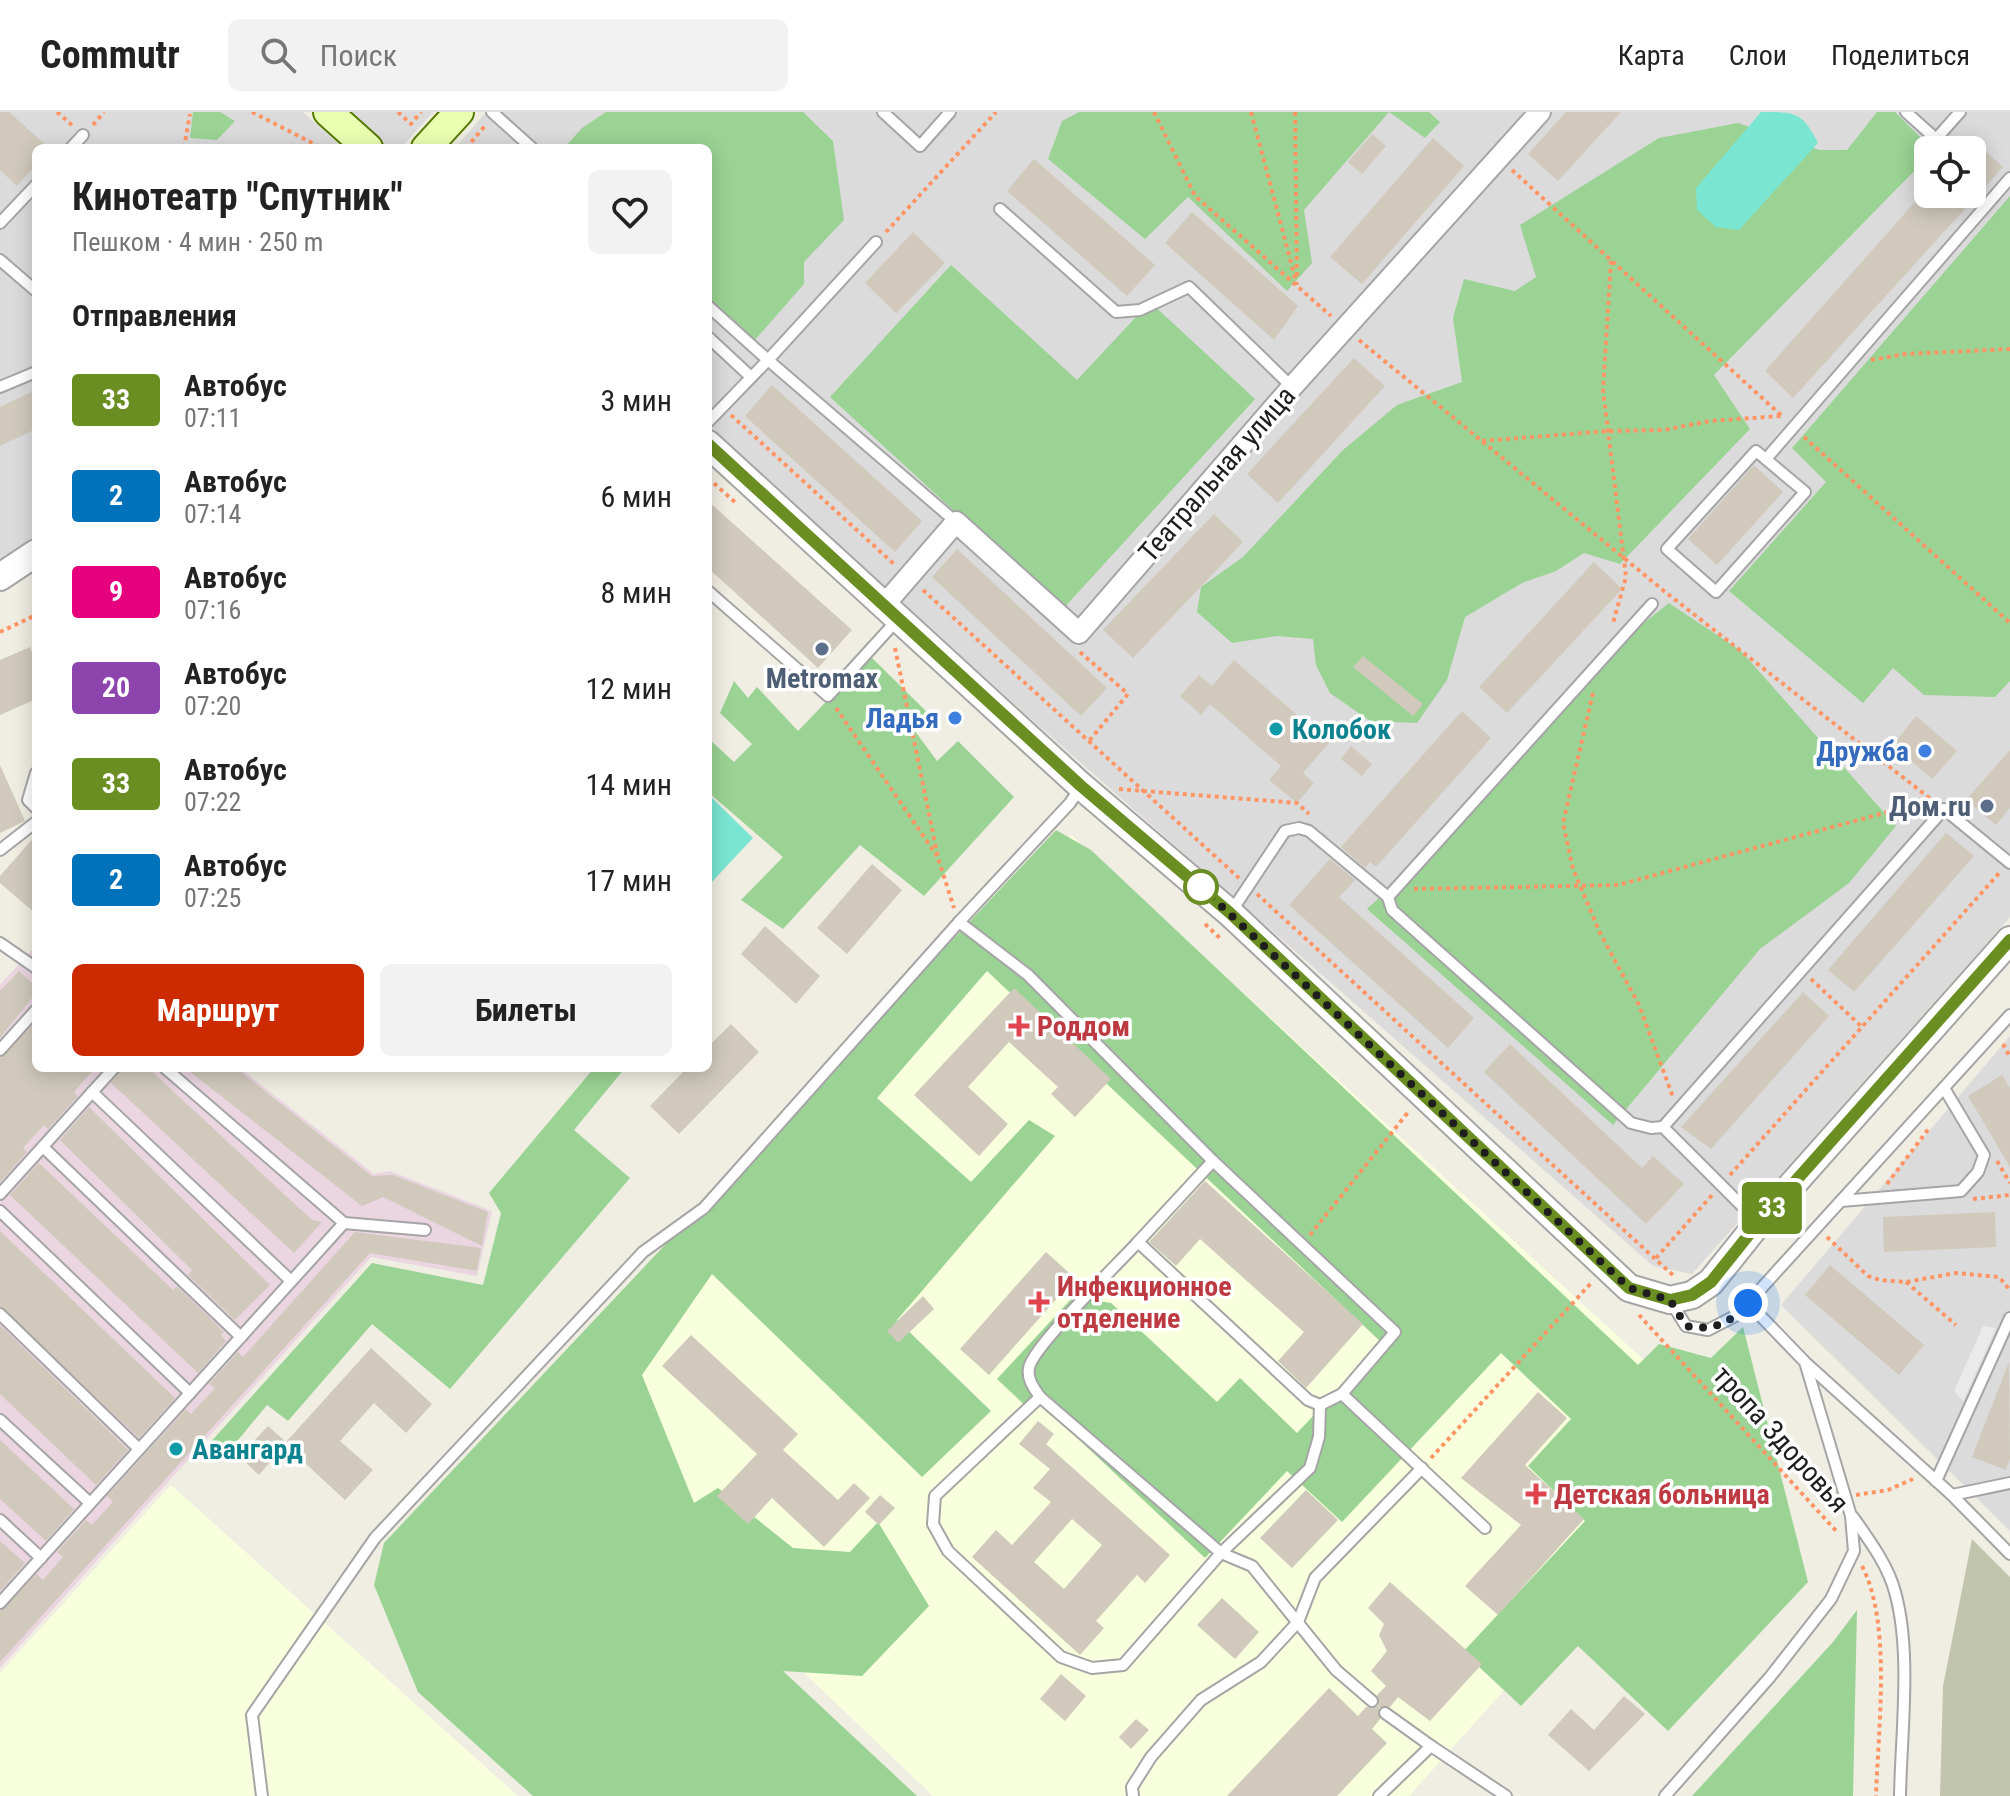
<!DOCTYPE html>
<html lang="ru">
<meta charset="utf-8">
<style>
:root{--surface:#fff;--page:#f2f2f2;--text:#222;--muted:#767676;--line:#e0e0e0;--accent:#cc2a00}
body{margin:0;font-family:"Roboto Condensed",sans-serif;background:var(--page);color:var(--text);height:100vh;display:flex;flex-direction:column;font-size:30px;white-space:nowrap}
*{box-sizing:border-box;margin:0}
p{font-size:26px;color:var(--muted)}
.icon{flex:none;width:44px;height:44px;fill:none;stroke:currentColor;stroke-width:2;stroke-linecap:round;stroke-linejoin:round}
.map{position:relative;flex:1;overflow:hidden}
.panel{position:absolute;left:32px;top:32px;width:680px;height:928px;display:flex;flex-direction:column;background:var(--surface);border-radius:12px;box-shadow:0 4px 20px #0003}
.panel>*{flex:none}
.badge{padding:0 16px;border-radius:6px;font-size:28px;line-height:52px}
.controls{position:absolute;left:1914px;top:24px;display:grid;gap:16px}
.controls a{display:grid;place-items:center;width:72px;height:72px;border-radius:12px;background:var(--surface);box-shadow:0 4px 20px #0003;font-size:40px}
.you{position:absolute;width:40px;height:40px;margin:-20px;border:6px solid #fff;border-radius:50%;background:#1a73e8;box-shadow:0 0 0 12px #1a73e833}
.map>.badge{position:absolute;translate:-50% -50%;box-shadow:0 0 0 4px #fff}
h2{padding:0 40px;font-size:30px;line-height:72px}
.round{display:grid;place-items:center;flex:none;width:84px;height:84px;border-radius:12px;background:var(--page)}
.headline{display:flex;align-items:center;justify-content:space-between;height:136px;padding:0 40px}
h1{font-size:38px;font-weight:700;line-height:60px}
.cta{display:flex;gap:16px;margin-top:auto;padding:16px 40px}
.cta a{flex:1;height:92px;border-radius:12px;background:var(--accent);color:#fff;font-size:32px;font-weight:700;line-height:92px;text-align:center}
.cta a+a{background:var(--page);color:var(--text)}
ul{padding:0;list-style:none}
li{display:flex;align-items:center;gap:24px;height:96px;padding:0 40px}
li div{flex:1}
li b{display:block;font-size:30px}
li em{font-style:normal}
li .badge{min-width:88px;font-weight:700;text-align:center}
header{display:flex;align-items:center;gap:48px;box-sizing:border-box;height:112px;padding:0 40px;background:var(--surface);border-bottom:2px solid var(--line)}
header strong{font-size:38px}
nav{display:flex;gap:44px;margin-inline-start:auto;font-size:28px}
.search{width:560px;height:72px;background:var(--page);display:flex;align-items:center;gap:20px;box-sizing:border-box;padding:0 28px;border-radius:12px;color:var(--muted);font-size:30px}
.map>svg:first-child{display:block}
.residential{fill:#dcdbdb;fill-rule:evenodd}
.industrial{fill:#ead5e1}
.education{fill:#f8ffdd}
.construction{fill:#c1c5ae}
.forest{fill:#9ad394}
.pitch{fill:#7ae6d2}
.parking{fill:#eaeaea}
.building{fill:#d0c9bc;fill-rule:evenodd}
.lines{fill:none;stroke-linecap:round;stroke-linejoin:round}
.service-casing{stroke:#a5a5a5;stroke-width:14}
.minor-casing{stroke:#a5a5a5;stroke-width:24}
.tertiary-casing{stroke:#a5a5a5;stroke-width:30}
.secondary-casing{stroke:#547a00;stroke-width:32}
.path{stroke:#ff9565;stroke-width:4;stroke-dasharray:4 4;stroke-linecap:butt}
.service{stroke:#fff;stroke-width:10}
.minor{stroke:#fff;stroke-width:20}
.tertiary{stroke:#fff;stroke-width:26}
.secondary{stroke:#ebffb3;stroke-width:28}
.line-casing{stroke:#fff;stroke-width:18}
.line{stroke:#6b8e23;stroke-width:12}
.walk{stroke:#1e1e1e;stroke-width:8;stroke-dasharray:0 14.4}
.service-dot{fill:#5c6f8a;stroke:#fff;stroke-width:3}
.shop-dot{fill:#3f7fe0;stroke:#fff;stroke-width:3}
.culture-dot{fill:#0f9aa8;stroke:#fff;stroke-width:3}
.stop-dot{fill:#fff;stroke:#6b8e23;stroke-width:4}
.health-dot{fill:#e0444e;stroke:#fff;stroke-width:3}
.labels{text-anchor:middle;dominant-baseline:central;stroke-width:7;stroke-linejoin:round;paint-order:stroke}
.street-label{font-size:28px;fill:#1e1e1e;stroke:#fff}
.service-label{font-size:28px;font-weight:bold;fill:#4e5e75;stroke:#fff}
.shop-label{font-size:28px;font-weight:bold;fill:#366cbe;stroke:#fff;text-anchor:end}
.culture-label{font-size:28px;font-weight:bold;fill:#0d838f;stroke:#fff;text-anchor:start}
.health-label{font-size:28px;font-weight:bold;fill:#be3a42;stroke:#fff;text-anchor:start}
</style>
<header>
<strong>Commutr</strong>
<div class="search"><svg class="icon" aria-label="search" viewBox="0 0 24 24"><circle cx="10" cy="10" r="6"/><path d="M15 15l6 6"/></svg>Поиск</div>
<nav><a>Карта</a><a>Слои</a><a>Поделиться</a></nav>
</header>
<div class="map">
<svg width="2010" height="1684" viewBox="0 0 2010 1684">
<rect width="100%" height="100%" fill="#f0eee3"/>
<g class="residential">
<polygon points="0,0 303,0 343,36 36,36 36,429 0,450"/>
<polygon points="343,0 433,0 401,36 383,36"/>
<path d="M486,0H2010V805L1692,1162L1653,1154L708,323V36H455ZM1928,38H1972V82H1928Z"/>
<polygon points="2010,924 2010,1419 1781,1193"/>
</g>
<polygon class="industrial" points="36,833 36,956 240,956 374,1062 390,1059 492,1099 477,1164 371,1145 0,1556 0,873"/>
<g class="education">
<polygon points="1071,723 1730,1327 1409,1684 933,1684 542,1310"/>
<polygon points="171,1373 518,1684 0,1684 0,1561"/>
</g>
<polygon class="construction" points="1972,1427 2010,1465 2010,1684 1940,1684 1943,1574"/>
<g class="forest">
<polygon points="193,0 220,0 235,9 217,28 190,26"/>
<polygon points="606,0 803,0 833,29 844,108 804,150 804,172 754,229 708,187 708,36 564,36 582,16"/>
<polygon points="1079,0 1429,0 1440,10 1425,26 1389,0 1304,98 1312,151 1287,179 1188,85 1145,127 1048,47 1062,9"/>
<polygon points="1877,0 1895,0 1933,38 1928,38 1928,45 1714,263 1750,317 1620,452 1584,441 1556,459 1522,471 1465,505 1447,568 1417,611 1370,609 1330,581 1316,553 1313,527 1277,524 1232,531 1197,500 1201,475 1243,445 1343,338 1397,293 1462,270 1453,206 1464,167 1515,179 1536,165 1520,113 1659,26 1738,11 1820,38 1847,38"/>
<polygon points="2010,84 2010,569 1995,585 1924,583 1893,556 1863,591 1729,479 1826,370 1792,336"/>
<polygon points="951,153 1077,268 1150,190 1255,287 1062,498 830,285"/>
<polygon points="1669,491 1741,539 1896,714 1849,771 1760,837 1613,1013 1367,797 1469,703 1610,538"/>
<polygon points="870,544 930,603 915,619 937,649 958,629 1014,685 924,784 860,733 783,817 741,788 783,745 708,680 708,626 734,650 752,632 720,601 734,569 748,586 757,575 798,619"/>
<polygon points="1056,718 1091,738 1638,1253 1659,1232 1711,1246 1743,1215 1808,1470 1668,1619 1578,1534 1521,1594 1463,1540 1585,1409 1528,1354 1571,1307 1501,1241 1342,1410 1287,1359 1205,1446 1040,1291 1031,1299 997,1267 1073,1185 1111,1191 1217,1290 1240,1266 1297,1321 1382,1231 987,859 877,986 971,1070 1029,1008 1055,1024 897,1208 991,1299 922,1365 712,1162 642,1263 694,1391 718,1376 793,1436 850,1440 878,1410 929,1494 862,1564 783,1559 917,1684 533,1684 418,1580 374,1473 384,1431"/>
<polygon points="594,956 625,956 574,1018 630,1066 450,1277 372,1212 288,1309 267,1293 229,1339 207,1334 372,1151 483,1173 501,1101 489,1081"/>
<polygon points="1857,1498 1853,1684 1692,1684 1833,1530"/>
</g>
<g class="pitch">
<path d="M1761,0C1797,0 1802,0 1818,31L1739,118L1716,115L1697,98L1696,76Z"/>
<polygon points="708,682 753,726 708,774"/>
</g>
<polygon class="parking" points="1983,1214 1996,1216 1963,1289 1954,1279"/>
<g class="building">
<polygon points="0,0 9,0 49,36 36,36 36,53 17,74 0,58"/>
<polygon points="1566,0 1621,0 1558,69 1528,42"/>
<polygon points="1372,22 1386,34 1362,62 1348,50"/>
<polygon points="1433,26 1464,54 1362,172 1330,145"/>
<polygon points="1972,27 2003,55 1793,286 1765,259 1922,82 1972,82"/>
<polygon points="1034,47 1155,153 1127,184 1007,79"/>
<polygon points="1192,100 1298,194 1274,228 1165,131"/>
<polygon points="913,120 945,151 896,201 865,171"/>
<polygon points="1354,246 1385,274 1278,391 1247,362"/>
<polygon points="772,273 922,409 895,440 745,304"/>
<polygon points="36,278 36,317 0,334 0,295"/>
<polygon points="1754,353 1783,380 1717,453 1688,427"/>
<polygon points="708,389 852,518 818,556 708,456"/>
<polygon points="1214,402 1243,430 1133,546 1103,518"/>
<polygon points="957,437 1107,576 1081,604 932,465"/>
<polygon points="1594,450 1622,477 1507,601 1479,575"/>
<polygon points="30,535 36,550 36,587 0,603 0,548"/>
<polygon points="1363,544 1423,592 1413,604 1353,555"/>
<polygon points="1234,548 1329,631 1303,661 1314,671 1297,691 1269,668 1281,654 1210,592 1201,603 1180,584 1199,563 1212,574"/>
<polygon points="1462,599 1491,626 1376,755 1370,750 1365,756 1341,735"/>
<polygon points="1916,604 1957,639 1932,667 1893,633"/>
<polygon points="1351,634 1372,652 1362,664 1341,647"/>
<polygon points="2010,638 2010,696 1996,713 1966,688"/>
<polygon points="0,653 25,709 0,721"/>
<polygon points="1946,721 1974,744 1854,880 1828,858"/>
<polygon points="36,723 36,802 0,771 0,764"/>
<polygon points="1330,747 1355,768 1339,785 1474,906 1448,936 1289,793"/>
<polygon points="872,752 902,778 847,842 817,816"/>
<polygon points="765,814 820,864 796,892 741,842"/>
<polygon points="19,859 36,875 36,881 0,926 0,879"/>
<polygon points="1014,876 1111,967 1075,1005 1051,982 1058,975 1009,930 968,975 1008,1012 979,1044 914,983"/>
<polygon points="1803,880 1829,904 1711,1037 1681,1015"/>
<polygon points="731,912 759,940 679,1022 650,994 687,956 708,956 708,935"/>
<polygon points="32,914 36,917 36,956 103,956 99,960 95,956 74,980 78,984 48,1017 44,1013 23,1036 27,1040 0,1070 0,946"/>
<polygon points="1510,932 1642,1056 1653,1044 1684,1072 1646,1112 1484,960"/>
<polygon points="122,956 148,956 312,1108 322,1110 294,1141 111,971"/>
<polygon points="185,956 236,956 372,1064 393,1063 488,1100 482,1134 383,1085 362,1094"/>
<polygon points="2002,963 2010,976 2010,1055 1968,984"/>
<polygon points="89,995 270,1173 235,1208 188,1163 192,1158 60,1028"/>
<polygon points="39,1051 173,1178 177,1174 224,1220 221,1223 226,1229 198,1261 10,1083"/>
<polygon points="1205,1069 1363,1212 1306,1276 1278,1249 1304,1220 1200,1127 1176,1154 1149,1130"/>
<polygon points="1995,1100 1996,1135 1884,1140 1883,1105"/>
<polygon points="0,1119 175,1286 139,1326 0,1194"/>
<polygon points="355,1120 481,1136 477,1159 370,1141 0,1550 0,1499 37,1462 43,1468 63,1445 57,1440 86,1408 92,1413 113,1390 107,1384 186,1297 191,1302 215,1276 209,1272 238,1240 243,1245"/>
<polygon points="1046,1140 1075,1166 989,1263 960,1237"/>
<polygon points="1830,1153 1924,1233 1899,1263 1805,1183"/>
<polygon points="923,1184 934,1197 898,1231 887,1219"/>
<polygon points="0,1213 128,1338 96,1373 0,1282"/>
<polygon points="691,1223 798,1322 783,1338 838,1388 854,1371 870,1386 824,1435 772,1386 748,1412 717,1384 757,1342 662,1254"/>
<polygon points="371,1236 432,1292 406,1321 374,1291 340,1329 373,1358 345,1388 293,1340 279,1355 272,1348 259,1363 246,1351 260,1335 254,1329 268,1314 286,1330"/>
<polygon points="2009,1250 2010,1346 2006,1358 1972,1345"/>
<polygon points="1538,1280 1567,1306 1525,1353 1584,1407 1498,1503 1465,1474 1521,1413 1461,1366"/>
<path d="M1038,1309L1054,1322L1046,1332L1170,1443L1145,1471L1137,1463L1096,1509L1104,1516L1080,1543L972,1445L996,1418L1012,1433L1051,1390L1033,1376L1050,1357L1019,1332ZM1072,1407L1102,1433L1064,1477L1034,1450Z"/>
<polygon points="0,1328 74,1397 46,1429 0,1387"/>
<polygon points="1306,1378 1338,1408 1292,1456 1260,1426"/>
<polygon points="880,1383 895,1396 879,1413 865,1400"/>
<polygon points="0,1429 25,1451 0,1479"/>
<polygon points="1390,1470 1482,1552 1430,1609 1398,1585 1390,1595 1379,1596 1380,1607 1372,1617 1387,1631 1337,1684 1227,1684 1329,1576 1358,1604 1366,1595 1378,1594 1377,1583 1386,1574 1371,1559 1387,1539 1379,1523 1384,1512 1368,1496"/>
<polygon points="1222,1486 1259,1520 1235,1547 1197,1513"/>
<polygon points="1061,1562 1086,1584 1065,1609 1040,1587"/>
<polygon points="1624,1584 1645,1602 1589,1659 1548,1623 1571,1597 1594,1618"/>
<polygon points="1136,1607 1149,1618 1131,1637 1119,1625"/>
</g>
<g class="lines">
<g class="service-casing">
<g id="service">
<polyline points="492,0 532,36"/>
<polyline points="883,0 920,34 950,0"/>
<polyline points="1906,0 1936,27 1960,0"/>
<polyline points="71,36 83,23"/>
<polyline points="1000,97 1116,200 1140,198 1189,175 1292,275"/>
<polyline points="0,111 36,73"/>
<polyline points="0,148 36,179"/>
<polyline points="708,194 768,248 876,130"/>
<polyline points="708,225 751,265"/>
<polyline points="0,275 36,260"/>
<polyline points="708,310 768,248 956,410"/>
<polygon points="1756,339 1805,380 1716,480 1667,437"/>
<polyline points="1766,347 2010,66"/>
<polyline points="708,479 828,584 899,506"/>
<polyline points="36,661 28,688 36,696"/>
<polyline points="0,738 36,710"/>
<polyline points="1388,785 1652,492"/>
<polyline points="1231,800 1285,719 1299,716 1309,719 1388,785 1392,798 1631,1011 1651,1016 1663,1015 1757,1109"/>
<polyline points="959,810 1028,863 1213,1049 1395,1220 1342,1282 1485,1416"/>
<polyline points="0,831 36,856"/>
<polyline points="0,938 36,898"/>
<polyline points="165,956 344,1111"/>
<polyline points="92,980 291,1169"/>
<polyline points="1663,1015 1944,697 2010,751"/>
<polyline points="43,1035 241,1225"/>
<polyline points="1213,1049 1138,1130 1308,1288 1320,1293 1342,1282"/>
<polyline points="0,1082 114,956"/>
<polyline points="1841,1089 1961,1079 1978,1060 1984,1043 1944,976"/>
<polyline points="0,1099 190,1281"/>
<path d="M1138,1130C1119,1151 1032,1235 1029,1256C1027,1268 1034,1276 1040,1285L1221,1441L1252,1454L1336,1558L1372,1589"/>
<polyline points="1671,1190 1686,1214 1708,1218 1737,1203 2010,903"/>
<polyline points="0,1202 139,1337"/>
<polyline points="1807,1252 1952,1383 2010,1442"/>
<polyline points="1040,1285 935,1384 933,1412 948,1439 1061,1545 1092,1556 1123,1553 1221,1441 1310,1356 1319,1325 1320,1293"/>
<polyline points="0,1308 90,1391"/>
<polyline points="1936,1369 2010,1206"/>
<polyline points="1952,1383 2010,1371"/>
<path d="M1853,1405C1869,1428 1888,1453 1895,1480C1912,1540 1901,1622 1900,1684"/>
<polyline points="0,1408 41,1446"/>
<polyline points="0,1491 344,1111 425,1118"/>
<polyline points="1385,1601 1431,1634"/>
<polyline points="262,1684 252,1603 375,1426 643,1140 704,1096 959,810 1070,691 1080,676"/>
<polyline points="1133,1684 1132,1675 1151,1645 1201,1588 1261,1550 1298,1510 1315,1466 1422,1356"/>
<polyline points="1379,1684 1431,1634 1506,1684"/>
<polyline points="1665,1684 1770,1565 1831,1487 1854,1439 1851,1404 1805,1250 1748,1191"/>
</g>
</g>
<g class="minor-casing">
<polyline id="minor" points="885,492 956,410 1079,521 1292,275 1540,0"/>
</g>
<g class="tertiary-casing">
<g id="tertiary">
<polyline points="708,332 1081,674 1230,801 1629,1176 1670,1188 1692,1183 1711,1170 1759,1110 2010,828"/>
<polyline points="0,465 36,441"/>
</g>
</g>
<g class="secondary-casing">
<g id="secondary">
<polyline points="328,0 368,36"/>
<polyline points="426,36 459,0"/>
</g>
</g>
<g class="path">
<polyline points="57,0 72,13"/>
<polyline points="252,0 322,36"/>
<polyline points="398,0 411,12 421,0"/>
<polyline points="1154,0 1195,84 1331,204"/>
<polyline points="1251,0 1297,173"/>
<polyline points="1295,0 1297,166"/>
<polyline points="93,13 104,0"/>
<polyline points="184,36 190,2"/>
<polyline points="466,36 485,14"/>
<polyline points="1512,58 1783,305"/>
<polyline points="886,120 996,0"/>
<polyline points="1611,149 1603,278 1626,465 1613,511"/>
<polyline points="1359,228 1664,479 1932,688"/>
<polyline points="1871,248 1905,242 2010,237"/>
<polyline points="731,303 895,453"/>
<polyline points="1804,325 2010,511"/>
<polyline points="1482,329 1608,319 1664,318 1710,309 1781,304"/>
<polyline points="708,366 737,392"/>
<polyline points="923,478 1239,766"/>
<polyline points="0,520 36,503"/>
<polyline points="895,536 938,746 954,796"/>
<polyline points="1080,540 1128,582 1089,629"/>
<polyline points="1593,581 1563,711 1573,757 1600,821 1639,893 1673,985"/>
<polyline points="836,596 937,744"/>
<polyline points="1119,677 1297,691 1309,702"/>
<polyline points="1414,777 1618,773 1888,700 1924,698"/>
<polyline points="1257,782 1675,1165"/>
<polyline points="1205,812 1222,828"/>
<polyline points="1811,867 1862,915"/>
<polyline points="2003,932 2010,945"/>
<polyline points="1997,1049 2010,1071"/>
<polyline points="1730,1063 2001,759"/>
<polyline points="1887,1072 1930,1015"/>
<polyline points="1973,1087 2010,1083"/>
<polyline points="1310,1123 1409,999"/>
<polyline points="1827,1125 1868,1164 1880,1168 1906,1170 1956,1161 1999,1165 2010,1178"/>
<polyline points="1656,1146 1713,1082"/>
<polyline points="1906,1170 1956,1213"/>
<polyline points="1639,1203 1838,1421"/>
<polyline points="1431,1346 1592,1170"/>
<polyline points="1856,1383 1888,1378 1913,1367"/>
<path d="M1862,1454C1892,1512 1878,1617 1876,1684"/>
</g>
<use href="#service" class="service"/>
<use href="#minor" class="minor"/>
<use href="#tertiary" class="tertiary"/>
<use href="#secondary" class="secondary"/>
</g>
<g class="lines">
<g class="line-casing">
<polyline id="line" points="708,332 1081,674 1230,801 1629,1176 1670,1188 1692,1183 1711,1170 1759,1110 2010,828"/>
</g>
<use href="#line" class="line"/>
<path class="walk" d="M1201,775L1629,1176L1670,1188L1686,1214C1714,1219 1729,1212 1748,1191"/>
</g>
<g class="service-dot">
<circle cx="822" cy="537" r="8"/>
<circle cx="1987" cy="694" r="8"/>
</g>
<g class="shop-dot">
<circle cx="955" cy="606" r="8"/>
<circle cx="1925" cy="639" r="8"/>
</g>
<g class="culture-dot">
<circle cx="1276" cy="617" r="8"/>
<circle cx="176" cy="1337" r="8"/>
</g>
<circle class="stop-dot" cx="1201" cy="775" r="16"/>
<g class="health-dot">
<path d="M1015 902h8v8h8v8h-8v8h-8v-8h-8v-8h8z"/>
<path d="M1035 1178h8v8h8v8h-8v8h-8v-8h-8v-8h8z"/>
<path d="M1532 1370h8v8h8v8h-8v8h-8v-8h-8v-8h8z"/>
</g>
<g class="labels">
<g class="street-label">
<text transform="translate(1217 362) rotate(-49)">Театральная улица</text>
<text transform="translate(1781 1327) rotate(48)">тропа Здоровья</text>
</g>
<g class="service-label">
<text x="822" y="566">Metromax</text>
<text x="1971" y="694" text-anchor="end">Дом.ru</text>
</g>
<g class="shop-label">
<text x="939" y="606">Ладья</text>
<text x="1909" y="639">Дружба</text>
</g>
<g class="culture-label">
<text x="1292" y="617">Колобок</text>
<text x="192" y="1337">Авангард</text>
</g>
<g class="health-label">
<text x="1037" y="914">Роддом</text>
<text x="1057" y="1174">Инфекционное<tspan x="1057" dy="32">отделение</tspan></text>
<text x="1554" y="1382">Детская больница</text>
</g>
</g>
</svg>
<div class="controls">
<a><svg class="icon" aria-label="locate" viewBox="0 0 24 24"><circle cx="12" cy="12" r="6"/><path d="M12 2v4M12 18v4M2 12h4M18 12h4"/></svg></a>
</div>
<div class="you" style="left:1748px;top:1191px"></div>
<b class="badge" style="left:1772px;top:1096px;background:#6b8e23;color:#fff">33</b>
<section class="panel">
<div class="headline"><div><h1>Кинотеатр &quot;Спутник&quot;</h1><p>Пешком · 4 мин · 250 m</p></div><a class="round"><svg class="icon" aria-label="heart" viewBox="0 0 24 24"><path d="M12 20l-8-8c-3-5 5-10 8-4 3-6 11-1 8 4z"/></svg></a></div>
<h2>Отправления</h2>
<ul>
<li><span class="badge" style="background:#6b8e23;color:#fff">33</span><div><b>Автобус</b><p>07:11</p></div><em>3 мин</em></li>
<li><span class="badge" style="background:#0072bc;color:#fff">2</span><div><b>Автобус</b><p>07:14</p></div><em>6 мин</em></li>
<li><span class="badge" style="background:#e6007e;color:#fff">9</span><div><b>Автобус</b><p>07:16</p></div><em>8 мин</em></li>
<li><span class="badge" style="background:#8e44ad;color:#fff">20</span><div><b>Автобус</b><p>07:20</p></div><em>12 мин</em></li>
<li><span class="badge" style="background:#6b8e23;color:#fff">33</span><div><b>Автобус</b><p>07:22</p></div><em>14 мин</em></li>
<li><span class="badge" style="background:#0072bc;color:#fff">2</span><div><b>Автобус</b><p>07:25</p></div><em>17 мин</em></li>
</ul>
<div class="cta"><a>Маршрут</a><a>Билеты</a></div>
</section>
</div>
